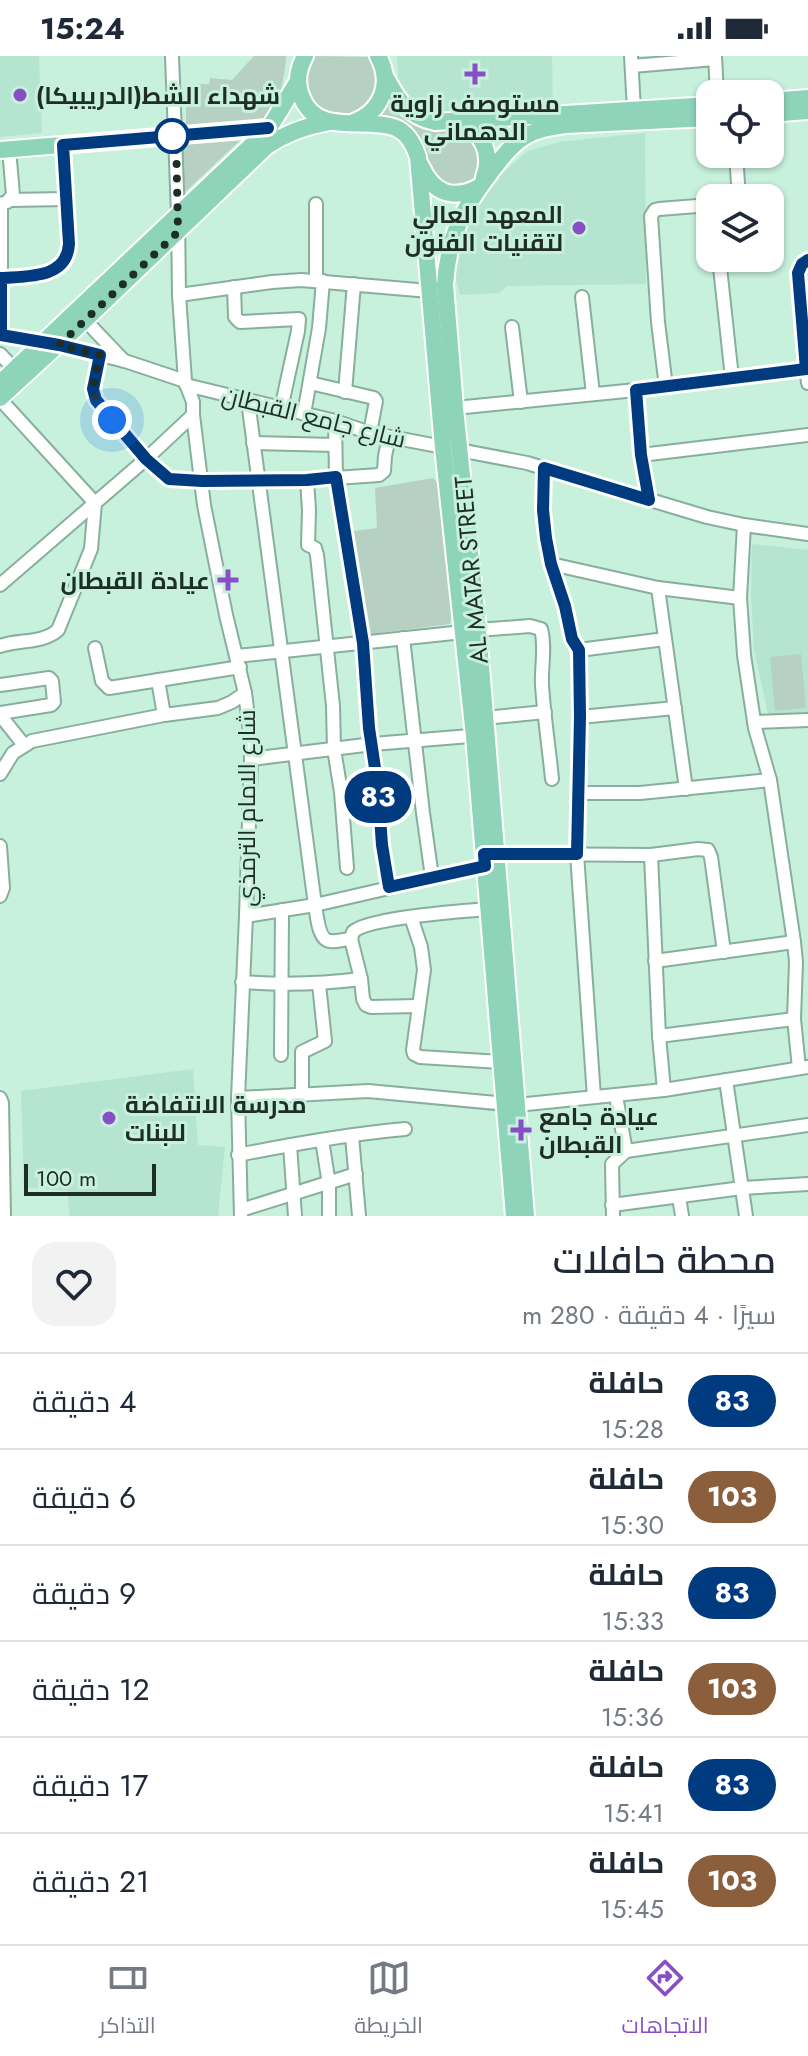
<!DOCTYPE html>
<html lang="ar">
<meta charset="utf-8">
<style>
:root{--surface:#fff;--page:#f2f2f3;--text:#1f2937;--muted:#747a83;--line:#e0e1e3;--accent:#874ec5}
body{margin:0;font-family:Jost,Cairo,sans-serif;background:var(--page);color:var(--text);direction:rtl;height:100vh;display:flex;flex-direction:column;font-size:30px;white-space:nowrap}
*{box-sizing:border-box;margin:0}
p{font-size:26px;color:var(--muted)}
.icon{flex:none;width:44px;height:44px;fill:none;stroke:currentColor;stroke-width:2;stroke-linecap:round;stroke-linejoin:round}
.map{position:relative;height:1160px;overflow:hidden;direction:ltr}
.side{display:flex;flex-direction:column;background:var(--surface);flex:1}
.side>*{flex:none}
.badge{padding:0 16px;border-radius:26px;font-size:28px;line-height:52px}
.controls{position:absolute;left:696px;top:24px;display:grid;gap:16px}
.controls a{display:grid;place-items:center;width:88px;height:88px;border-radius:16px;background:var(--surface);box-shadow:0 2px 6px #0004;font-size:40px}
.scale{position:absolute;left:24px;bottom:20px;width:132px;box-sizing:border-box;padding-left:8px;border:4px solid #1e2e27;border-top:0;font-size:22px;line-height:28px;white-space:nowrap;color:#1e2e27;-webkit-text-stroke:6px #c7f0dd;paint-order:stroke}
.you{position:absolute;width:40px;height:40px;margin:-20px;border:6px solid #fff;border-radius:50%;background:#1a73e8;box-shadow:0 0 0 12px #1a73e833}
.map>.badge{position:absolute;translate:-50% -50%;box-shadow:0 0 0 4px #fff}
.round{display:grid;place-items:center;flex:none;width:84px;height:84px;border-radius:24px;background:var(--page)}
.head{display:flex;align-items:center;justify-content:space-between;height:136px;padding:0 32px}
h1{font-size:38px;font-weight:600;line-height:60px}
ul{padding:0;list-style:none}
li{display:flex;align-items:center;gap:24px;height:96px;padding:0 32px;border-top:2px solid var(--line)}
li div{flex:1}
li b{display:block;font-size:30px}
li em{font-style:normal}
li .badge{min-width:88px;font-weight:700;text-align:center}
.status{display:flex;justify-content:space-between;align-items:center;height:56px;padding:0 40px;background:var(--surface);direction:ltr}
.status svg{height:22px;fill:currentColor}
.dock{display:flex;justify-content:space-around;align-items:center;height:112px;border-top:2px solid var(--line);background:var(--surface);font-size:22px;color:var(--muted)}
.dock a{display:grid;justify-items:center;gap:4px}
.dock .on{color:var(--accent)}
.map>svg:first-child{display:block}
.built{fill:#b5e5d0}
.green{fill:#b6d1c4}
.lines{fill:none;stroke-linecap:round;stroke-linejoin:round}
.minor-casing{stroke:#88af9d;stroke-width:16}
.major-casing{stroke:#fff;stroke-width:20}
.minor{stroke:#fff;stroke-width:12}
.major{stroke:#8ed4bb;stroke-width:16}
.line-casing{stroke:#fff;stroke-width:18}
.line{stroke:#003b80;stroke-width:12}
.walk{stroke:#1e2e27;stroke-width:8;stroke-dasharray:0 14.4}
.poi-dot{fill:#874ec5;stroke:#c7f0dd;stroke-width:3}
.stop-dot{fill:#fff;stroke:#003b80;stroke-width:4}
.labels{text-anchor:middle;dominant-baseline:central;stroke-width:6;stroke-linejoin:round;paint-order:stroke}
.poi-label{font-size:24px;font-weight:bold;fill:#1e2e27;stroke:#c7f0dd;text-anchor:start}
.street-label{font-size:24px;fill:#1e2e27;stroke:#c7f0dd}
</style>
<div class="status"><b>15:24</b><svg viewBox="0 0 49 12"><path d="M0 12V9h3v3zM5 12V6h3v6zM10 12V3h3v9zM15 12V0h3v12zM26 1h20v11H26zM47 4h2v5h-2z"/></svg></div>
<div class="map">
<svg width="808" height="1160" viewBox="0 0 808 1160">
<rect width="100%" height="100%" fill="#c7f0dd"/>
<g class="built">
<polygon points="0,0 39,0 42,77 0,81"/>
<polygon points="397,0 552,0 553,54 429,62 399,36"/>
<polygon points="645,77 646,228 508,230 499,237 460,239 455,219 467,162 484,133 528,95 559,86"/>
<polygon points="752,488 808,494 808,656 768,658 754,593 751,541"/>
<polygon points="193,1013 198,1089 225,1091 218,1160 70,1160 67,1135 24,1131 21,1035"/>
</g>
<g class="green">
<path d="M254,0H286C285,18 279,60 261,68C253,72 204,72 192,73L186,69V28H209L210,22L232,24Z"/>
<path d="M315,0L369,1C377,15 380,28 372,42C347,84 284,45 315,0Z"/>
<path d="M389,44C399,57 412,69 428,72C443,75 457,68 469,80C491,100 476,141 444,128C422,120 432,82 400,66C393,63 384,62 376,61Z"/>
<polygon points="249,76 185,136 181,88 185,83"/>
<polygon points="433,422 441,430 453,560 450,568 371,578 360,571 347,476 377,472 375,432"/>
<polygon points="801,598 806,652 775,655 770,601"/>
</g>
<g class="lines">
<g class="minor-casing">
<g id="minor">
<polyline points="172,0 178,159 179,239 185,325 193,346 193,359 204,449 226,559 245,637 250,676 251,703 246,860 238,1042 241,1160"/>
<polyline points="631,0 634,54"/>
<polyline points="715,0 717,38"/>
<polyline points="632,10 715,3"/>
<polyline points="736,98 739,142"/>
<polyline points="10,144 66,143"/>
<polyline points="0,148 7,146 13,139 9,93"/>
<polyline points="1,148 1,279"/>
<polyline points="719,202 732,322"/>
<polyline points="808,204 802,208 798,222 808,327"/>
<path d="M1,222C27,219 67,223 69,188L63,89"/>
<polyline points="316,224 316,148"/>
<polyline points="234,231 235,261 240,266 299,263 298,275 281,353"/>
<polyline points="179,239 272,226 301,224 429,235"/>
<polyline points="582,241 593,338"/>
<polyline points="85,264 124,305"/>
<polyline points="512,271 521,346"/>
<polyline points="0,278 59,289 125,305 185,325"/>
<polyline points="0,298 20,319"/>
<polyline points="100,299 93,333 96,344 146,403 169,423 202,425 307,424 379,419 384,415 385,400 389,381"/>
<polyline points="310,327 374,342 376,345 370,377"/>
<polyline points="186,329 335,365 370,377 527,407 707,461 744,469 808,478"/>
<polyline points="666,331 658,266 651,160 655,154 659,153 710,149"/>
<polyline points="636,334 641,399 649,444"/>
<polyline points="345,336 354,228"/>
<path d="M0,343L95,447L91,493L58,574C42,588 19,583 0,590"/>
<path d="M248,345L315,849C317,859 318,884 330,885C336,886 345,883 351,883"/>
<polyline points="455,352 636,334 806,313"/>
<polyline points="304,358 319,272 323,225"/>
<polyline points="335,365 336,421 363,587 369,672 378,732 382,789 389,831"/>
<polyline points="253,387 335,389"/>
<polyline points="641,399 808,379"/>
<polyline points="544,412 543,454 546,482 551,508 565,550 572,583 579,594 580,661 577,798 594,1041"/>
<polyline points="307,424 309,454 308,489 315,492 317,499 333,650 334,693 341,736 347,812"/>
<polyline points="744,469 740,542 744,599 755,672 770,724 794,886 796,906 794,963 799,1012"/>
<polyline points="551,508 658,532 740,542"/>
<polyline points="0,529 146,403 193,359"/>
<polyline points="658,532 686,733"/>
<path d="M478,574L530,570L541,573C546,591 541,611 542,629C544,660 549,692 552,723"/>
<polyline points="403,582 423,757 432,821"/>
<polyline points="95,592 102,625 109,632 240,611"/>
<polyline points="579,594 665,583"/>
<polyline points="237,600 463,576"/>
<polyline points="158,624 164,659"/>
<polyline points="0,629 49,622 52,625 54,646 51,649 0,657"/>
<polyline points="0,659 24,689"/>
<polyline points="580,661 675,652"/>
<polyline points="484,662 545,656"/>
<polyline points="754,666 808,664"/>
<polyline points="251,703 373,688 482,679"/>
<polyline points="0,718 13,697 32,685 164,659 218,652 232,646 245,637"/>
<polyline points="578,737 640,737 770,724"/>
<polyline points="0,790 3,832 0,840"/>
<polyline points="491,798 651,799 698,793 708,794 711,801 724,896"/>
<polyline points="651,799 659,980 664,1034"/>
<polyline points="246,860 315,849 485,810"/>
<polyline points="411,861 421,891 424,914 413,994 414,998 420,1001 501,1006"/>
<polyline points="655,905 794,886"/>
<path d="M242,926C283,929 321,928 361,923"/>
<path d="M418,950L371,951L366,949L363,943L361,923L351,883L353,876C367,862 463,855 488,853"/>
<polyline points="659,980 794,963"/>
<polyline points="281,999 282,854"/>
<polyline points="726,1024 746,1160"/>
<polyline points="302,1039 302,996 325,985 319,928"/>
<polyline points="0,1042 2,1047 4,1160"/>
<polyline points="238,1042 368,1035 517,1049 664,1034 808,1011"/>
<polyline points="352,1080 359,1160"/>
<polyline points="322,1084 329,1128 329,1160"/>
<polyline points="290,1089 295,1160"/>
<polyline points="626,1095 808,1069"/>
<path d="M238,1099C293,1088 349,1078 405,1073"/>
<polyline points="679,1141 682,1160"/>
<polyline points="612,1149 742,1132 808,1128"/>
<polyline points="241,1154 356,1118"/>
<polyline points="613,1160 612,1108 626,1095 616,1040"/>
</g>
</g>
<g class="major-casing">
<g id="major">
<path d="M305,0C298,13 295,27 302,42C318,81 364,60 396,72C408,77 414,89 418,101L443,391L474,680L514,1160"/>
<path d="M385,20C398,44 407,60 435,66L710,49"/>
<polyline points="770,45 808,42"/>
<polyline points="770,58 808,55"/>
<path d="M460,65C482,76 493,98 484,121"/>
<path d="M354,66C382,55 393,27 378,0"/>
<polyline points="0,94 268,72"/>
<path d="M421,110C433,137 452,145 479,131"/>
<polyline points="0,327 258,83 271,69 298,25"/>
<path d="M0,342L85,264L267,90C286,77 306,70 329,66"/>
<path d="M526,1160L478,574L455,352L445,229C448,182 462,153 490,117C500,104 510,90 524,81C537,73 551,71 566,69L710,62"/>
</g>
</g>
<use href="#minor" class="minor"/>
<use href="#major" class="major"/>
</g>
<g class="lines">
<g class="line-casing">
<path id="line" d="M268,72L63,89L69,188C67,223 27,220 1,222V279L59,289L100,299L93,333L96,344L146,403L169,423L202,425L307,424L336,421L363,587L369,672L378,732L382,789L389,831L485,810L484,798H577L580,661L579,594L572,583L565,550L551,508L546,482L543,454L544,412L649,444L641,399L636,334L806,313L798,217L802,208L808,204"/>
</g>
<use href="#line" class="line"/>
<path class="walk" d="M112,364C87,334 92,336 100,299L59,289L178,176L176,80H172"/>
</g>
<g class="poi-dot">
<path d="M471 6h8v8h8v8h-8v8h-8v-8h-8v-8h8z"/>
<circle cx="20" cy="39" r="8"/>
<circle cx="579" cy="172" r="8"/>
<path d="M224 512h8v8h8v8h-8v8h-8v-8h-8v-8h8z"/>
<circle cx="109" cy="1062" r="8"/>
<path d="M517 1062h8v8h8v8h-8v8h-8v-8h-8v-8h8z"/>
</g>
<circle class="stop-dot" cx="172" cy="80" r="16"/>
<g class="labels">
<g class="poi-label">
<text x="36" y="39">شهداء الشط(الدريبيكا)</text>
<text x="475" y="47" text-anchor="middle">مستوصف زاوية<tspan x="475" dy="28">الدهماني</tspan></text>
<text x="563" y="158" text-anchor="end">المعهد العالي<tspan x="563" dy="28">لتقنيات الفنون</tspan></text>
<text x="210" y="524" text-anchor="end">عيادة القبطان</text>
<text x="125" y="1048">مدرسة الانتفاضة<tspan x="125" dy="28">للبنات</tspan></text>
<text x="539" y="1060">عيادة جامع<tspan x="539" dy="28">القبطان</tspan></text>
</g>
<g class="street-label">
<text transform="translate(314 361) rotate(14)">شارع جامع القبطان</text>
<text transform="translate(471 514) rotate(-95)">AL MATAR STREET</text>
<text transform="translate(246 752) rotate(-90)">شارع الامام الترمذي</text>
</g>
</g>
</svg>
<div class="controls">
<a><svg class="icon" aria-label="locate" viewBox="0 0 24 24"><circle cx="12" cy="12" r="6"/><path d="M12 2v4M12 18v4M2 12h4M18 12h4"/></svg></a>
<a><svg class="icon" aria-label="layers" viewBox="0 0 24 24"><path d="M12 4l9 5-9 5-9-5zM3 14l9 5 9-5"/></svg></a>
</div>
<div class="scale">100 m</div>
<div class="you" style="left:112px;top:364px"></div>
<b class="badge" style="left:378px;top:741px;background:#003b80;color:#fff">83</b>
</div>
<section class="side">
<div class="head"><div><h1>محطة حافلات</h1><p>سيرًا · 4 دقيقة · 280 m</p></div><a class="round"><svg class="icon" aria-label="heart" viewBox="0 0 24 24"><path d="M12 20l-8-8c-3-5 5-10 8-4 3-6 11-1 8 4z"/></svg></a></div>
<ul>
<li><span class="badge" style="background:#003b80;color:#fff">83</span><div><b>حافلة</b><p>15:28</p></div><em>4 دقيقة</em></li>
<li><span class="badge" style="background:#8b5e3c;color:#fff">103</span><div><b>حافلة</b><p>15:30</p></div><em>6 دقيقة</em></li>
<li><span class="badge" style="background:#003b80;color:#fff">83</span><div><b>حافلة</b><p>15:33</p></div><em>9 دقيقة</em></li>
<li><span class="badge" style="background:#8b5e3c;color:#fff">103</span><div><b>حافلة</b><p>15:36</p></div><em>12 دقيقة</em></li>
<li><span class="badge" style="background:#003b80;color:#fff">83</span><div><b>حافلة</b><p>15:41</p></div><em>17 دقيقة</em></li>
<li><span class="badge" style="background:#8b5e3c;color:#fff">103</span><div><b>حافلة</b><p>15:45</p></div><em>21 دقيقة</em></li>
</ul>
</section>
<nav class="dock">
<a class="on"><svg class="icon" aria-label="directions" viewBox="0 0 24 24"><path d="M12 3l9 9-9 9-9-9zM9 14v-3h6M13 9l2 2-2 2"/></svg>الاتجاهات</a>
<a><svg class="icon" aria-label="map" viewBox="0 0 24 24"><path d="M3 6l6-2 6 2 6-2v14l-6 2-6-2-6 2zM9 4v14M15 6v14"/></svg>الخريطة</a>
<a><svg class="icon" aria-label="tickets" viewBox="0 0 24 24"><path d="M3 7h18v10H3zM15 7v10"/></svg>التذاكر</a>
</nav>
